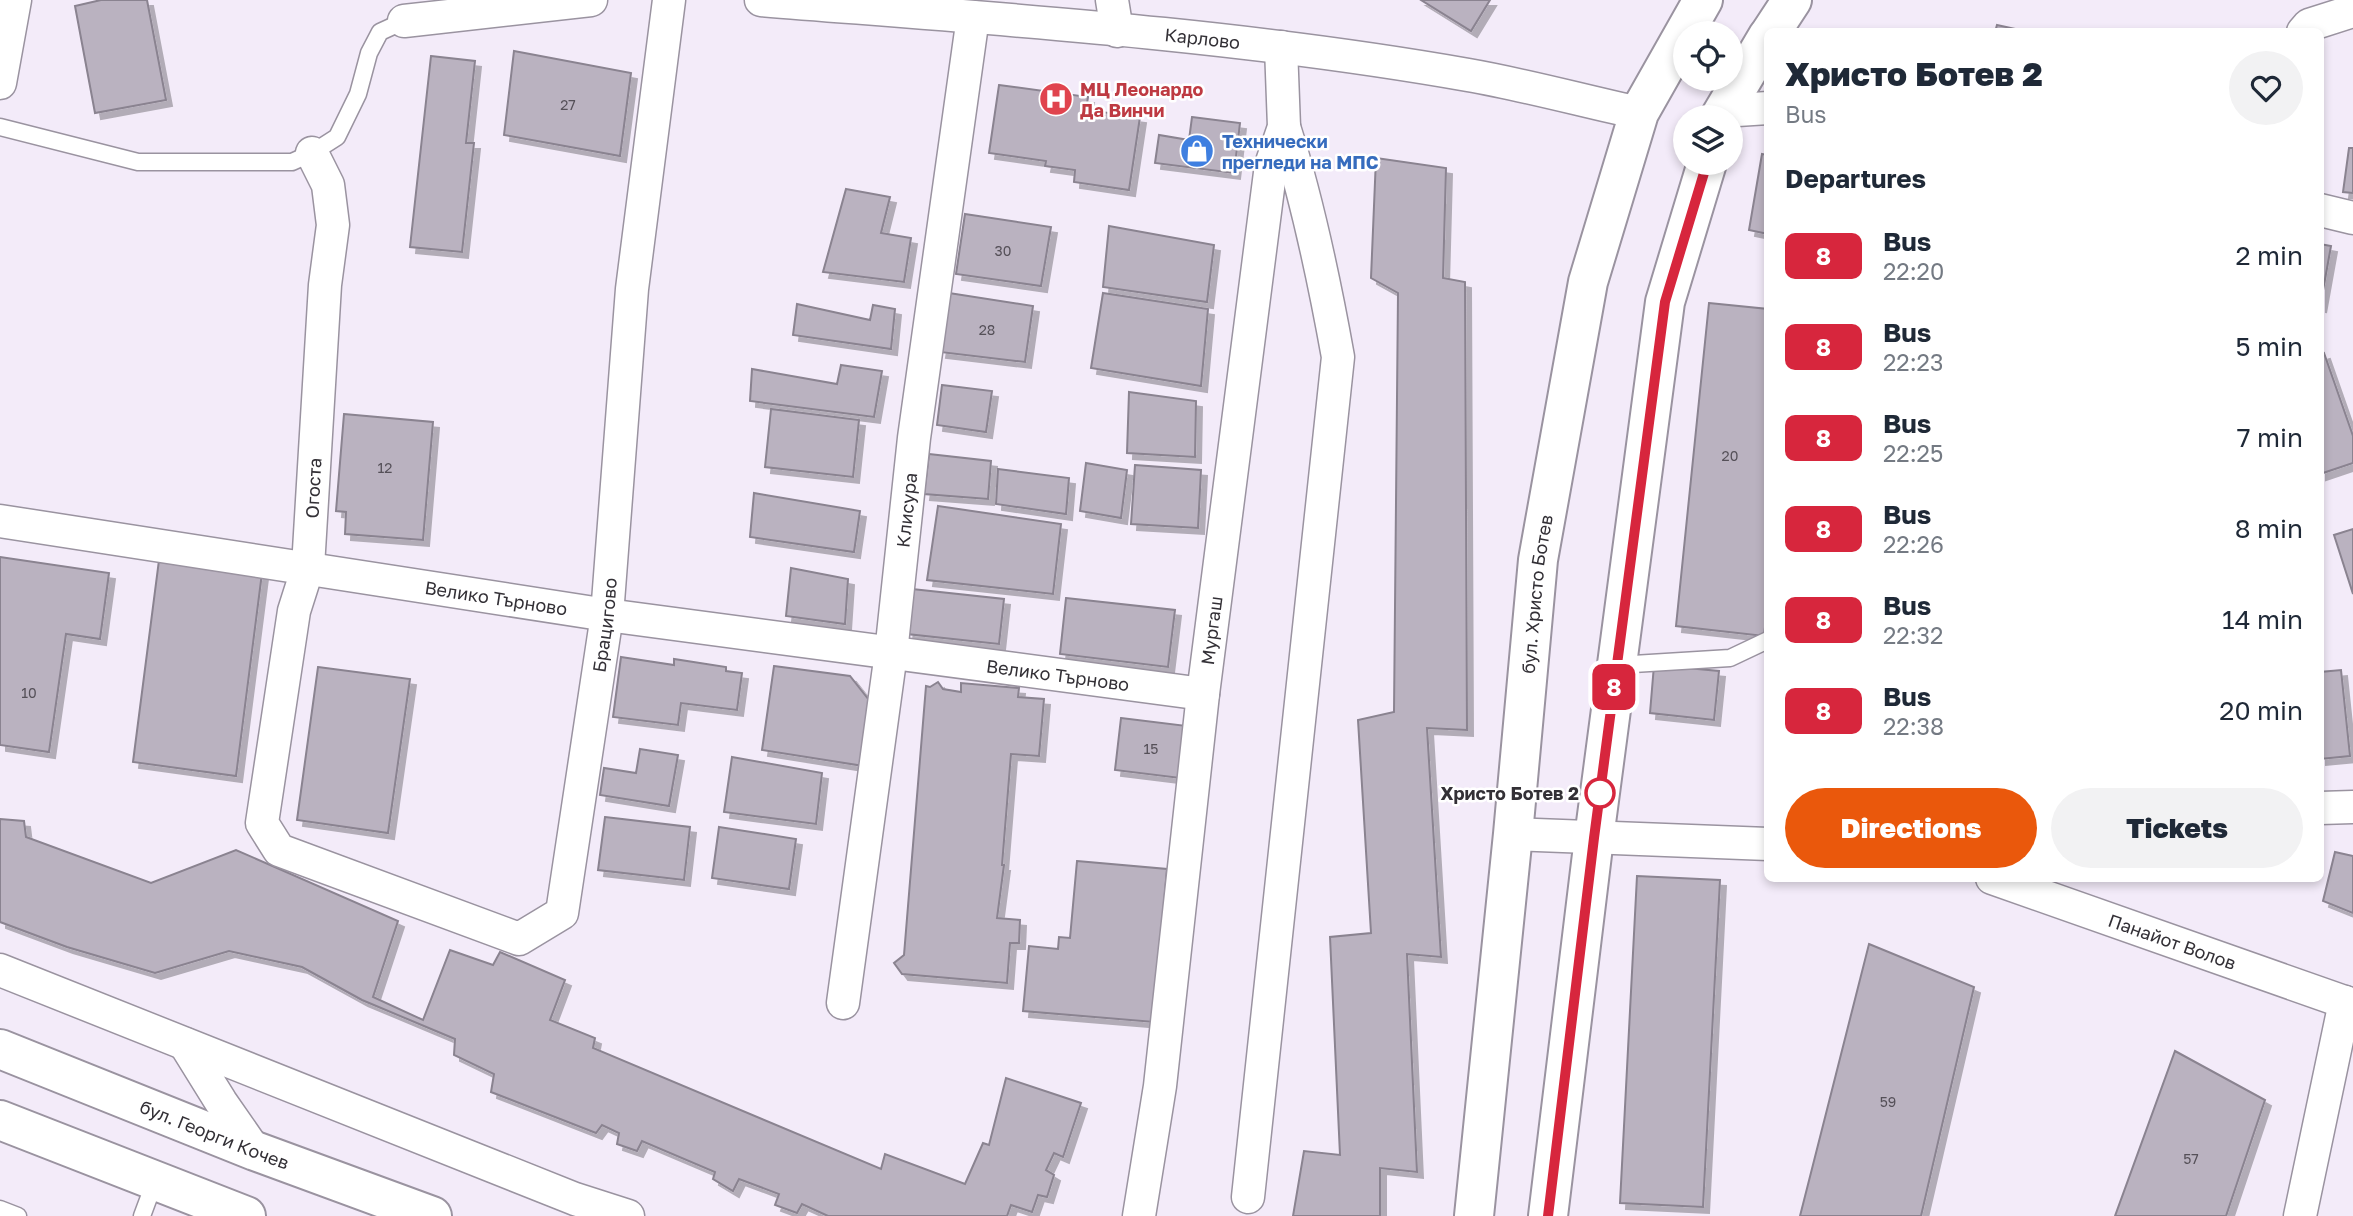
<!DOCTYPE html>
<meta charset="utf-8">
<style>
:root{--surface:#fff;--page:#f2f2f3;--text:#1f2937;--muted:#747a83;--accent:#ea580c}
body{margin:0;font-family:"Golos Text",sans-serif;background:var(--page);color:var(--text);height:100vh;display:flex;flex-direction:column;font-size:26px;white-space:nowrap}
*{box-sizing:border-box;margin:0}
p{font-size:23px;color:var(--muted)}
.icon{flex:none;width:38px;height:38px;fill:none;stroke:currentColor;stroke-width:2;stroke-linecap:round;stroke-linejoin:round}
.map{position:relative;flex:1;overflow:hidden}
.drawer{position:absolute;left:1764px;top:28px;width:560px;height:854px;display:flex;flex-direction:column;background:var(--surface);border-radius:10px;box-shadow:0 4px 10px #0003}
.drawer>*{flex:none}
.badge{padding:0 14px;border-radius:10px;font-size:24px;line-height:46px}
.tools{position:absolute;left:1673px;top:21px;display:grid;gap:14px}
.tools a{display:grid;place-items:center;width:70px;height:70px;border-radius:50%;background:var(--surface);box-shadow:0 4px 10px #0003;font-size:35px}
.map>.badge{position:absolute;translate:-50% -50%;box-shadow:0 0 0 4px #fff}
h2{padding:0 21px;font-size:26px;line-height:63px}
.round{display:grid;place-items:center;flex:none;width:74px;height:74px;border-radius:37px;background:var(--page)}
.head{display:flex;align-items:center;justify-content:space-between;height:119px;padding:0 21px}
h1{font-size:33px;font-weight:800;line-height:52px}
.cta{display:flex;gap:14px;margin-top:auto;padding:14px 21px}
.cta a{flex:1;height:80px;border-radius:42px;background:var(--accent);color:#fff;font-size:28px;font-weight:800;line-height:80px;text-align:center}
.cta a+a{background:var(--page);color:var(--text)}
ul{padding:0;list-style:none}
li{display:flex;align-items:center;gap:21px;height:91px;padding:0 21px}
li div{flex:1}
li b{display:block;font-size:26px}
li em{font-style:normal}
li .badge{min-width:77px;font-weight:700;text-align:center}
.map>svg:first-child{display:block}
.building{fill:#bab2c0;stroke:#8a8390;stroke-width:2;filter:url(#shadow)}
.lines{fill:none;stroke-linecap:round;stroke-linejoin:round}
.lane-casing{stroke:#9a93a0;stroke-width:19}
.street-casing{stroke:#9a93a0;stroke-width:35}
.secondary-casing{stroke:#9a93a0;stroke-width:42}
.lane{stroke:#fff;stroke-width:16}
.street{stroke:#fff;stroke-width:32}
.secondary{stroke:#fff;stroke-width:38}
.line-casing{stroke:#fff;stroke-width:16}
.line{stroke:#d7263d;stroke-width:10}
.stop-dot{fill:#fff;stroke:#d7263d;stroke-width:3.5}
.labels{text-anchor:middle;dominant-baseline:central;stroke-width:5;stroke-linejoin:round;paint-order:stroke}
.number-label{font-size:14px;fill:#555058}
.street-label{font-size:18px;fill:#333036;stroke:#fff}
.health-label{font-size:18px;font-weight:bold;fill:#be3a42;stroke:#fff;text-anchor:start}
.shop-label{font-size:18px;font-weight:bold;fill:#366cbe;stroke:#fff;text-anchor:start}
.stop-label{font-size:18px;font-weight:bold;fill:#333036;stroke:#fff;text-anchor:end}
</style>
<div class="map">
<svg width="2353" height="1216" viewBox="0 0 2353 1216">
<defs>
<filter id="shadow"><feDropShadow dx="6" dy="6" stdDeviation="0" flood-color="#0004"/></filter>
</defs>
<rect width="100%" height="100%" fill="#f3ebf9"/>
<g class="building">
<polygon points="101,0 147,0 166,100 95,113 75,6"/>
<polygon points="1421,0 1490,0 1471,31"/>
<polygon points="1997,25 2029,32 1995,32"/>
<polygon points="514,51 631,73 620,156 504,135"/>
<polygon points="431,56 475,61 466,143 474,143 462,252 410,247"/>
<polygon points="999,85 1088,97 1086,110 1140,117 1129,190 1074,182 1075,170 1045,166 1046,161 989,153"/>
<polygon points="1192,117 1240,123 1234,173 1155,163 1159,135 1189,140"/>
<polygon points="2349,148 2353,148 2353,193 2343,192"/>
<polygon points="1762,154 1768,155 1768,234 1749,230"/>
<polygon points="1376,158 1446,168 1443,278 1465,282 1467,730 1427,728 1441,957 1407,954 1417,1172 1380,1168 1380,1216 1293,1216 1304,1151 1340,1155 1330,937 1371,933 1358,720 1394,712 1398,293 1371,278"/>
<polygon points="846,189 890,197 881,233 911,238 904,282 823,272"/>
<polygon points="965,214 1051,227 1041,286 956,274"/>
<polygon points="1109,226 1214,245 1207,302 1103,287"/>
<polygon points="2320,244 2331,246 2320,307"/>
<polygon points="949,293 1033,306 1025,362 940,352"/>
<polygon points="1103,293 1208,309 1201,386 1091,368"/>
<polygon points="1709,303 1768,309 1768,600 1764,636 1676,626"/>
<polygon points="797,304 870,320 873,305 895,309 891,349 793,335"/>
<polygon points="2324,353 2353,436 2353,463 2320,474 2320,354"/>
<polygon points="841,365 882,371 874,417 750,401 752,369 837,384"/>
<polygon points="942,385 992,391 986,432 937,425"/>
<polygon points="1129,392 1196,401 1195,457 1127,453"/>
<polygon points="771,409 859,420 853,477 765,467"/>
<polygon points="344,414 433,422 423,540 345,534 346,512 336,511"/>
<polygon points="929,454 991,461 988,499 924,494"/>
<polygon points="1086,463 1127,470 1121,518 1080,511"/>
<polygon points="1135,465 1201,470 1198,528 1131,524"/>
<polygon points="998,469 1069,478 1066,514 996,504"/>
<polygon points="754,493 860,511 854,552 750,537"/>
<polygon points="938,506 1061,524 1053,594 927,580"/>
<polygon points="2353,529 2353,594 2334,535"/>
<polygon points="0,557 109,573 100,639 66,634 49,752 0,745"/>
<polygon points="159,560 262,573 236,776 133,762"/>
<polygon points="791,568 848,579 845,624 786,616"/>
<polygon points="912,589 1004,599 999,644 907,634"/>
<polygon points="1066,598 1175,610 1168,667 1060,654"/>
<polygon points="621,657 674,665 674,659 726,667 726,671 742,673 737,710 681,703 678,725 613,717"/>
<polygon points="1654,665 1719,671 1714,720 1650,713"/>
<polygon points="774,666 850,676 876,709 870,767 762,750"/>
<polygon points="318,667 410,679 388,833 297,820"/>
<polygon points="2341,670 2350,756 2320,759 2320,672"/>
<polygon points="938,682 943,689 961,692 961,683 1019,688 1018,697 1044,699 1039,756 1011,754 1002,865 1004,865 997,918 1020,920 1019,943 1010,943 1007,983 902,974 894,963 904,955 926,686 930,687"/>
<polygon points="1121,718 1187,726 1180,778 1115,770"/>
<polygon points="640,749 678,755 669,806 600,795 604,768 636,773"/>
<polygon points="732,757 822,773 816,824 724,812"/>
<polygon points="605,817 690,827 684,880 598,870"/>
<polygon points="0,819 24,821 26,837 151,883 236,850 398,921 373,997 423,1020 450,950 493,965 500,952 565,980 550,1020 595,1038 593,1048 881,1169 885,1154 965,1184 983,1143 989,1145 1006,1078 1081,1103 1063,1157 1054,1153 1046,1170 1054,1175 1047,1197 1038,1195 1032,1212 1011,1205 1007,1216 828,1216 802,1204 797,1213 775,1205 779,1194 739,1179 733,1191 713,1179 715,1172 642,1141 637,1151 617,1144 619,1133 602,1125 596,1133 491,1092 494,1074 454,1055 455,1039 362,1000 302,967 229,951 155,973 67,947 0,922"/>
<polygon points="719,827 796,839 789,889 712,878"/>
<polygon points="2335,852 2353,856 2353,913 2323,901"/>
<polygon points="1077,861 1167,869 1154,1022 1023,1011 1029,946 1058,949 1059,937 1070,938"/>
<polygon points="1637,876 1720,880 1703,1207 1620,1203"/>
<polygon points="1869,944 1974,987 1921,1216 1800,1216"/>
<polygon points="2175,1051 2265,1100 2226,1216 2115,1216"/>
</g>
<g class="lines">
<g class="lane-casing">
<g id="lane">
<polyline points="0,127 138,162 292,162 312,153 337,137 358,94 369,53 380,32 404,21"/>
<polyline points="1617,665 1730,658 1768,640"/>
<polyline points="0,1209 18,1216"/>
<polyline points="142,1216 155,1181"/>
</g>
</g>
<g class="street-casing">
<g id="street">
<path id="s1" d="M761,0C997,19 1235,34 1468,75C1526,85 1583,101 1639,113"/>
<polyline points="1112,0 1117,31"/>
<polyline points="404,21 591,0"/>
<polyline points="2303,32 2309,25 2353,11"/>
<polyline points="0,83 15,0"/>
<polyline points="1722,111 1768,108"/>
<path id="s2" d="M312,153L328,185L333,225L325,285L308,567L294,611L262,823L279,850L519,939L562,913L607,615L632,289L669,0"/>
<polyline points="2320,210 2353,218"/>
<path id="s3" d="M0,521L607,615L1203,694"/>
<polyline points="2320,808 2353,807"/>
<polyline points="1513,834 1768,844"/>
<path id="s4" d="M1992,878L2353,1005"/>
<polyline points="0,970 575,1199 628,1216"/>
<path id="s5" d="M843,1003L891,653L914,438L973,17"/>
<polyline points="185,1044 221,1102 255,1151"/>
<path d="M1248,1197L1338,357C1324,279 1308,202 1284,127"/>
<path id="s6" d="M1139,1216L1160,1086L1203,694L1271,165L1284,127L1281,47"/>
<polyline points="2300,1216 2345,1002"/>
</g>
</g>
<g class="secondary-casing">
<g id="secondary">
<polyline points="1771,32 1792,0"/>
<polyline points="1720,117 1768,36"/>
<path id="s7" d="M0,1049L255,1151L432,1216"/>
<polyline points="0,1120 246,1216"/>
<path id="s8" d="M1474,1216L1513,834L1538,560L1588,282L1639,113L1703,0"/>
<polyline points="1548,1216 1594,838 1665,302 1707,163"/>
</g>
</g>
<use href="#lane" class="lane"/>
<use href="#street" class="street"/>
<use href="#secondary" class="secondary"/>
</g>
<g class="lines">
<g class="line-casing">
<polyline id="line" points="1548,1216 1594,838 1665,302 1707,163"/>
</g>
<use href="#line" class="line"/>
</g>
<defs>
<g id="hospital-disc" transform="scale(1.75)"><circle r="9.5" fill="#e0444e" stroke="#fff"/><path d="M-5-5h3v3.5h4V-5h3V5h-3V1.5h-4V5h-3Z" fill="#fff"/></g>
<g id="shop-disc" transform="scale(1.75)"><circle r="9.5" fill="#3f7fe0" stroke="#fff"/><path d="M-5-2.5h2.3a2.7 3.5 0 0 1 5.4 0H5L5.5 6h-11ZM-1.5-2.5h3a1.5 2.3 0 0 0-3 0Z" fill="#fff"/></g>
</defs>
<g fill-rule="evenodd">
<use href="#hospital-disc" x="1056" y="99"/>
<use href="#shop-disc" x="1197" y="151"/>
</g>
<circle class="stop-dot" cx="1600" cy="793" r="14"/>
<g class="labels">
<g class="number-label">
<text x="568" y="104">27</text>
<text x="1003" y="250">30</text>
<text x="987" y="329">28</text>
<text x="1730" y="455">20</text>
<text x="385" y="467">12</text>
<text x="29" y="692">10</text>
<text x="1151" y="748">15</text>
<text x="1888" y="1101">59</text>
<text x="2191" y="1158">57</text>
</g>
<g class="street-label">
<text stroke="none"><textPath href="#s1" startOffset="443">Карлово</textPath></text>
<text transform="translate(313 488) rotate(-87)">Огоста</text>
<text stroke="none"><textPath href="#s5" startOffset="497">Клисура</textPath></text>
<text stroke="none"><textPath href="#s8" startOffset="625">бул. Христо Ботев</textPath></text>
<text stroke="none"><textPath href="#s3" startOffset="502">Велико Търново</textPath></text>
<text stroke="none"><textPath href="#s2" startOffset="1309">Брацигово</textPath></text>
<text stroke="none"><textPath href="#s6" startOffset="590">Мургаш</textPath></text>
<text stroke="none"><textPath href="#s3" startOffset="1069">Велико Търново</textPath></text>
<text stroke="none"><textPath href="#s4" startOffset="191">Панайот Волов</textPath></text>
<text stroke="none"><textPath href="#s7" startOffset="231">бул. Георги Кочев</textPath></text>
</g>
<g class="health-label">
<text x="1080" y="89">МЦ Леонардо<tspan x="1080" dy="21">Да Винчи</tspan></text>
</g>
<g class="shop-label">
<text x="1222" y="141">Технически<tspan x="1222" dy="21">прегледи на МПС</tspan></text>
</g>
<g class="stop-label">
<text x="1579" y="793">Христо Ботев 2</text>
</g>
</g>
</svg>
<div class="tools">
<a><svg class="icon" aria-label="locate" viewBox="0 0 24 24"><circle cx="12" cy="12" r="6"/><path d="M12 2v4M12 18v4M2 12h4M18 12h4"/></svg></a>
<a><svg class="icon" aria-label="layers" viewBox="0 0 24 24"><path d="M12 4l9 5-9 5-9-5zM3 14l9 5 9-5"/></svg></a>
</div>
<b class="badge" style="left:1614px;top:687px;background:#d7263d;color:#fff">8</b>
<section class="drawer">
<div class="head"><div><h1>Христо Ботев 2</h1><p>Bus</p></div><a class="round"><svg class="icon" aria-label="heart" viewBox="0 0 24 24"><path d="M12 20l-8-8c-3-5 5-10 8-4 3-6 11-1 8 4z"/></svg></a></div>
<h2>Departures</h2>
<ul>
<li><span class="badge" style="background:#d7263d;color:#fff">8</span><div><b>Bus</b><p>22:20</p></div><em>2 min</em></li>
<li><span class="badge" style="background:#d7263d;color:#fff">8</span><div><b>Bus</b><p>22:23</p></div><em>5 min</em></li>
<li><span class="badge" style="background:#d7263d;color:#fff">8</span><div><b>Bus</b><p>22:25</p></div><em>7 min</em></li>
<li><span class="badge" style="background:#d7263d;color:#fff">8</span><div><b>Bus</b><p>22:26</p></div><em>8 min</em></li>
<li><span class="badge" style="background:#d7263d;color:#fff">8</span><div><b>Bus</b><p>22:32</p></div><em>14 min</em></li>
<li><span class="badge" style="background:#d7263d;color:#fff">8</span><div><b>Bus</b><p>22:38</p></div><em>20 min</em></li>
</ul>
<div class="cta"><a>Directions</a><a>Tickets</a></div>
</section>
</div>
